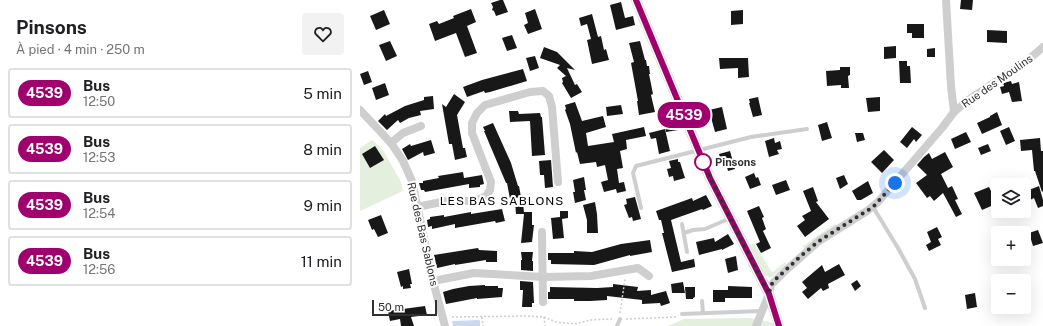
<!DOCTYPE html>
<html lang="fr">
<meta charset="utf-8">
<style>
:root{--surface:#fff;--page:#f2f2f2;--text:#202124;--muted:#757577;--line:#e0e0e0}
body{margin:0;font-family:"Public Sans",sans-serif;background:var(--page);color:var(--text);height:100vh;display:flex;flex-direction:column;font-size:15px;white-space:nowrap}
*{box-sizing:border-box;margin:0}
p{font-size:13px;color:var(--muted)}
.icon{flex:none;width:22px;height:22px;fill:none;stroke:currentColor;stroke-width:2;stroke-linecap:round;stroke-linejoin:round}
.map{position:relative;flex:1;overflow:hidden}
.panel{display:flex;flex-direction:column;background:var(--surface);width:360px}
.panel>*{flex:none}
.badge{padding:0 8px;border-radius:13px;font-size:14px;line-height:26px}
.controls{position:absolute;left:631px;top:178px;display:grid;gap:8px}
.controls a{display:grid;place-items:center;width:40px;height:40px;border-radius:4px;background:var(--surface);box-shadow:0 4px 16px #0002;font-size:20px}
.scale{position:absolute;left:12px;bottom:10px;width:65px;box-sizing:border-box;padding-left:4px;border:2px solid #313131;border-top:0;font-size:11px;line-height:14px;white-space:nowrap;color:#313131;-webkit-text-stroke:3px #fff;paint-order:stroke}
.you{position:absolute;width:20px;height:20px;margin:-10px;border:3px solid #fff;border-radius:50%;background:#1a73e8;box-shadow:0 0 0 6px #1a73e833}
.map>.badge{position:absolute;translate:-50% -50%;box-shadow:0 0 0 2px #fff}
.round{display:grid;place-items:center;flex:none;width:42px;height:42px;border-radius:4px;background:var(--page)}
.headline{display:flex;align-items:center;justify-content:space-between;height:68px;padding:0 16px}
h1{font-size:19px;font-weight:700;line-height:30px}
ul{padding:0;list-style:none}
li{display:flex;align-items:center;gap:12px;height:50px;margin:0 8px 6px;padding:0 8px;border:2px solid var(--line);border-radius:4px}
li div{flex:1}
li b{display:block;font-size:15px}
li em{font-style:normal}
li .badge{min-width:44px;font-weight:700;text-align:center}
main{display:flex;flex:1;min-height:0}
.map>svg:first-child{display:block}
.green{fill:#e4efde}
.water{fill:#c9d9f0}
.building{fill:#181818}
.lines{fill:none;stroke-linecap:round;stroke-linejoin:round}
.path{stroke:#cecece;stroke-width:1.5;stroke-dasharray:2 2;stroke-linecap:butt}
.service{stroke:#cecece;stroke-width:4}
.minor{stroke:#cecece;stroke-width:8}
.tertiary{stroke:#cecece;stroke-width:10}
.line-casing{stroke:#fff;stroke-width:9}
.line{stroke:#a0006e;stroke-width:6}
.walk{stroke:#313131;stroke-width:4;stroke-dasharray:0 7.2}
.stop-dot{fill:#fff;stroke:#a0006e;stroke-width:2}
.labels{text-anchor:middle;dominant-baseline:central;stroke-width:4;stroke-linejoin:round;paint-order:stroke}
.street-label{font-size:11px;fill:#313131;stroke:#fff}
.stop-label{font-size:11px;font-weight:bold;fill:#313131;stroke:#fff;text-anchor:start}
.neighbourhood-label{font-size:12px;letter-spacing:1px;fill:#000;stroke:#fff}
</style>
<main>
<section class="panel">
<div class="headline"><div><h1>Pinsons</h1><p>À pied · 4 min · 250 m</p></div><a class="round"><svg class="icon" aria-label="heart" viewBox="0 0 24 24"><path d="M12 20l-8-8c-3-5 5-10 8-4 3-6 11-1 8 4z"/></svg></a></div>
<ul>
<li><span class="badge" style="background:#a0006e;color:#fff">4539</span><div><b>Bus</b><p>12:50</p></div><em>5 min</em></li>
<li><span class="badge" style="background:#a0006e;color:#fff">4539</span><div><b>Bus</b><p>12:53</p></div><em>8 min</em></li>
<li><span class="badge" style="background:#a0006e;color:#fff">4539</span><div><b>Bus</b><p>12:54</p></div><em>9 min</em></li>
<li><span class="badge" style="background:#a0006e;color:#fff">4539</span><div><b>Bus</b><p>12:56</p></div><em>11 min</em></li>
</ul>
</section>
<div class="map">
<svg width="683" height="326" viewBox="0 0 683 326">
<rect width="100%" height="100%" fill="#fff"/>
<g class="green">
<polygon points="12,140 23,150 41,182 43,191 0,211 0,148"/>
<polygon points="475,224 477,226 446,248 442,247 467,229"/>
<polygon points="394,243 411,271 413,272 425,262 426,264 412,277 408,277 404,274 390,245"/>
<polygon points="390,318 414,323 415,326 308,326 324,319"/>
</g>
<polygon class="water" points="119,320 120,321 120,326 93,326 92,321"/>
<g class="building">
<polygon points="140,0 143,0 148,12 136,16 134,11 132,10 133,7 131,3"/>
<polygon points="601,0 613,0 612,10 600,9"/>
<polygon points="261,2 265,18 273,16 275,25 256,30 250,5"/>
<polygon points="111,9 116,22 107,26 117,53 105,57 96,33 75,41 69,24 77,21 79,24 94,18 93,16"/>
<polygon points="175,9 182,29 168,34 164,25 168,23 165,13"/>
<polygon points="24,10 30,24 16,30 10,16"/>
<polygon points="383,10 383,24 371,25 371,11"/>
<polygon points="232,14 238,37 241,36 244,50 246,49 249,60 232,64 227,40 231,39 227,24 221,26 219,18"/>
<polygon points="547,24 564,24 564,38 552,38 552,33 547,33"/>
<polygon points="627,30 647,31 647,43 627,42"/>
<polygon points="152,35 157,48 147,51 142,38"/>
<polygon points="30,41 37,56 26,61 19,45"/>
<polygon points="280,41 285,60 286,60 287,66 289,66 290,74 289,74 293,94 291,95 295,112 279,115 277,101 278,101 271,63 274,62 269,43"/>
<polygon points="536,46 536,58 524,59 524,47"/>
<polygon points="184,47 197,52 215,70 207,68 215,85 217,84 222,92 211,98 202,83 203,82 202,78 206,76 197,68 200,65 180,58"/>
<polygon points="575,48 575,57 567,57 567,49"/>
<polygon points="175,56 179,68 170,71 166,58"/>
<polygon points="359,58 388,58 389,77 378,78 378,68 360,69"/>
<polygon points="539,61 547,61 547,66 550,66 551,83 540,83"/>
<polygon points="480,67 490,67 490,75 488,76 489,88 481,88 481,85 467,86 466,71 480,70"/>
<polygon points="163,69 167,81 130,92 125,93 124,91 107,97 103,87 122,80"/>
<polygon points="8,71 12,82 4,85 0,74"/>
<polygon points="651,81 652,84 659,82 662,101 652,102 649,92 642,94 640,87 644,86 643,83"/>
<polygon points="25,83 29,95 16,100 12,88"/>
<polygon points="94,94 105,102 97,115 103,148 105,148 107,157 95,160 92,144 89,144 82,104 86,107"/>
<polygon points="73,96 74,109 60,111 61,115 49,118 40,123 38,120 27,130 18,121 25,114 26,116 45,106 64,100 64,97"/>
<polygon points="398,97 402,115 393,117 389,103 390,103 389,99"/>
<polygon points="520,97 520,111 508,112 506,98"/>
<polygon points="215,102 222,121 243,116 246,127 226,133 228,146 254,142 252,134 284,127 286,136 266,140 267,149 260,151 263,168 257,169 259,183 264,182 266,191 257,193 256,189 244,192 241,182 248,180 245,165 237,167 236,162 220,164 217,152 216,153 210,124 205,110 206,109 205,105"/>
<polygon points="261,105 263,114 247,116 246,107"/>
<polygon points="362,107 367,129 355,132 349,110"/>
<polygon points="149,111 158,111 159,114 180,113 181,117 182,117 185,155 172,156 170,121 150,122"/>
<polygon points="637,112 642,125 622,134 617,123 630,117 630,116"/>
<polygon points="316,121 318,130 306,132 305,124"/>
<polygon points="467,122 472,138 462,141 458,125"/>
<polygon points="133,123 151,163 158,186 159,186 161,197 150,199 147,183 146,183 124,131 125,131 123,127"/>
<polygon points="552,127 562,135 556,142 554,139 547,148 540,142"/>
<polygon points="649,127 655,141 646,145 640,131"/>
<polygon points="305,129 310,151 299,154 296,138 291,139 289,133"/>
<polygon points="606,132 611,142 595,149 591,139"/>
<polygon points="495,133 503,133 505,140 497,142"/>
<polygon points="414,138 415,143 420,141 422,149 417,150 419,154 409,157 405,141"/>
<polygon points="680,138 681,151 683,151 683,191 682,192 675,171 674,171 672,150 661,151 660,140"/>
<polygon points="71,140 75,153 64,156 63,152 48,160 42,149 50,144 51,146"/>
<polygon points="628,144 631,151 621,155 618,148"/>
<polygon points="15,146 24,160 10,168 2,154"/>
<polygon points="524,150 534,160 522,173 511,162"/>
<polygon points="370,151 375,169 368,171 367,167 363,168 359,154"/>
<polygon points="585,152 593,167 581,174 588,188 592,186 598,199 595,200 602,214 596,217 583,193 574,201 570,196 567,198 556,183 567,175 557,165 564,157 569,153 572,159"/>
<polygon points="318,159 318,162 320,162 325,178 314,181 313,176 309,177 307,169 311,168 309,161"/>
<polygon points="191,160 193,187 185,188 184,175 180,175 179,161"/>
<polygon points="103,172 104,178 122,175 124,184 120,185 120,187 109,188 109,184 65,192 64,190 61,190 59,183 63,183 63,181 79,178 78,176"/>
<polygon points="394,173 396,178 398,177 401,185 390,189 385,177"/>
<polygon points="484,175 488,184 480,189 476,178"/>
<polygon points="224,177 226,190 224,190 226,200 215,203 213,192 215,192 213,180"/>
<polygon points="426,180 430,190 416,195 412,185"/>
<polygon points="508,181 513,193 501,200 497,200 492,191"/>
<polygon points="679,186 683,200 683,206 678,208 674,198 666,202 664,197 664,192"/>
<polygon points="453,187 458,201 456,202 469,219 445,237 437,226 445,220 442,216 451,211 443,191"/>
<polygon points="629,187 632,193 638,190 638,203 622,210 614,193"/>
<polygon points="346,195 352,206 343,210 342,209 311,220 321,262 334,259 335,265 335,267 312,272 302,233 304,233 301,220 299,220 296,211 332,198 333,201"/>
<polygon points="275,197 281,219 273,221 272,217 269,218 264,205 267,204 266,199"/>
<polygon points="163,201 164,213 164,212 172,212 172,225 174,225 172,242 161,243 164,214 156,214 155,202"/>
<polygon points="235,202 237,214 238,233 227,233 227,220 223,205"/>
<polygon points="399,206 404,217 402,218 406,229 403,231 411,248 401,253 396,244 400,242 387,211"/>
<polygon points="142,209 145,221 136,223 135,221 95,228 95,224 72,229 72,226 68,227 67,220 70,219 70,217 84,215 84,217 111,212 111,214"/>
<polygon points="200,211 208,211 208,218 202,219 204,238 193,239 191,218 200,217"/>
<polygon points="21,215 28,233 18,237 14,229 12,230 8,220"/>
<polygon points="577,227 582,237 578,239 581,245 569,251 566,245 571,242 567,232"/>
<polygon points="678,230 683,243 673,246 669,233"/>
<polygon points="368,234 374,244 362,250 362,249 339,255 336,242 354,238 355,242"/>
<polygon points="290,240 292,252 270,256 270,255 234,265 191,264 191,260 188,260 188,253 214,253 214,251 232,252 261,244"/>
<polygon points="118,248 119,250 137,251 137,262 126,262 126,260 95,265 95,264 77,268 74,255"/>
<polygon points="161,252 173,252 172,261 173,261 173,271 161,270 161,260 162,260"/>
<polygon points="376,256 378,270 368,273 365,259"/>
<polygon points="479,264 485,275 468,284 469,288 463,291 461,288 448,299 442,292 447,288 442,282 462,265 465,272"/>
<polygon points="49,269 52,284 50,284 51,288 43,289 43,286 41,287 37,272"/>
<polygon points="497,280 501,286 495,291 491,284"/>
<polygon points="160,281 173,282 174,303 172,303 172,307 162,307 163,290 160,290"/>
<polygon points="323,282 325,293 312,293 311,284"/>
<polygon points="253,284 278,287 277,291 291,290 291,295 306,291 310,303 301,306 300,303 282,304 282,300 247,296 247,300 230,301 214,301 214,299 188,299 188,292 190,292 190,287 237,288 253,287"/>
<polygon points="125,285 125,286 138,286 138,288 143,288 142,297 117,299 117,298 86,304 83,292 93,289 109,286"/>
<polygon points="368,286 392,287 392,298 365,298 365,302 353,302 353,290 368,290"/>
<polygon points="325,287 335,287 335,297 333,298 333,299 326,299"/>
<polygon points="615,293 617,307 607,309 605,295"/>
<polygon points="65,306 67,315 51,317 54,326 41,326 40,319 30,321 28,311"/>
</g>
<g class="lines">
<g class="path">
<polyline points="260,313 265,279"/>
<polyline points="92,317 166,316 184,317 196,322 215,324 230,320 252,319"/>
<polyline points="122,317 123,326"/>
<polyline points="184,317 185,326"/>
<polyline points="266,319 316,317"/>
</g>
<g class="service">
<polyline points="513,207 538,248 555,279 565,308"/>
<polyline points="281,208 273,173 276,166 391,137 447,129"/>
<polyline points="322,224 327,252"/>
<polyline points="324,233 333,230 345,229 366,220 368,217"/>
<polyline points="342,301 343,313"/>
<polyline points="322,314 401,311"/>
<polyline points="257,326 260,319"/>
</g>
<g class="minor">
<polyline points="586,0 591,86 594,112"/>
<polyline points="0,110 31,143 43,161 52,181 73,281 85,326"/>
<polyline points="31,143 43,133 61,126"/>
<polyline points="57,207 91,200 110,201 121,199 126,196 130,190 131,182 112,133 112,123 117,113 125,105 170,92 183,91 189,96 192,107 198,182"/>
<polyline points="182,232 183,302"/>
<polyline points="73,281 114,273 183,277 231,276 278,268 289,276"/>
<polyline points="396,326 409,294 411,285 425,271 459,241 507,211 518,202 582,128 594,112 611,98 667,61 683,47"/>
</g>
<polyline class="tertiary" points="276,0 350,178 409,294 419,326"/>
</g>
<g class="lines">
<g class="line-casing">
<polyline id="line" points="276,0 350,178 409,294 419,326"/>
</g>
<use href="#line" class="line"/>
<polyline class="walk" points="343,162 369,216 409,294 411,285 416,279 442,255 459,241 513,207 535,183"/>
</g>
<circle class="stop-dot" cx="343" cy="162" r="8"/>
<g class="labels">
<g class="street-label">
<text transform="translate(637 81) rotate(-35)">Rue des Moulins</text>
<text transform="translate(63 234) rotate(77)">Rue des Bas Sablons</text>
</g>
<g class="stop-label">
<text x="355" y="162">Pinsons</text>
</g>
<g class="neighbourhood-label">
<text x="142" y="201">LES BAS SABLONS</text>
</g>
</g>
</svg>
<div class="controls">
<a><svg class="icon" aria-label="layers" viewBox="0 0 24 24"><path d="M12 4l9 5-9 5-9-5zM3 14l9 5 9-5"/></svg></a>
<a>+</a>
<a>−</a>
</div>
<div class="scale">50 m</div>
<div class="you" style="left:535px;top:183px"></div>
<b class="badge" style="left:324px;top:115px;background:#a0006e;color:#fff">4539</b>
</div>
</main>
